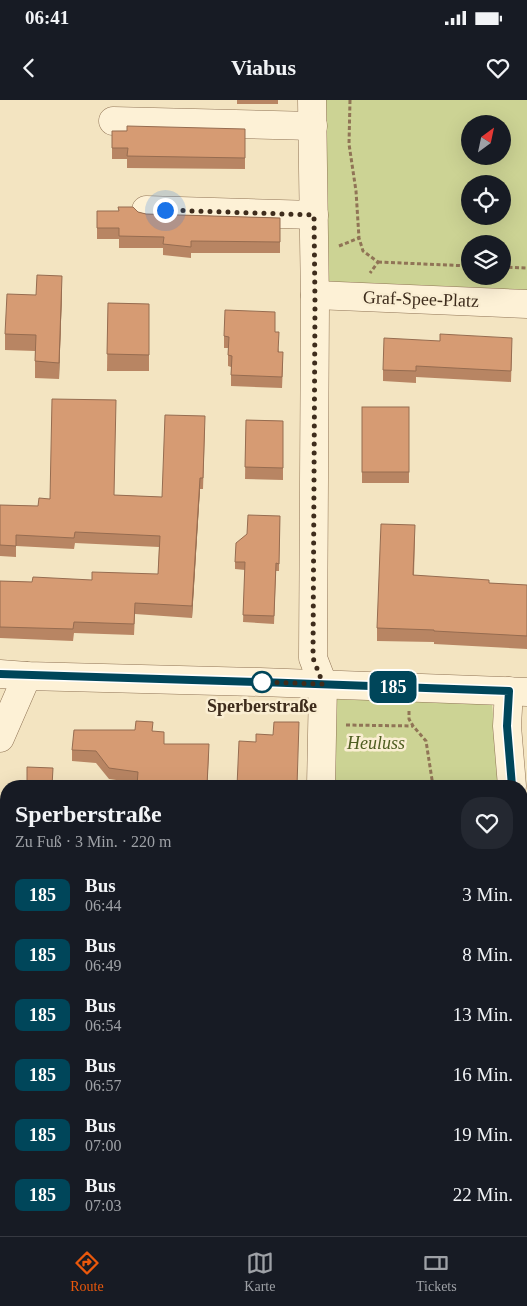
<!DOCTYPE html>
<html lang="de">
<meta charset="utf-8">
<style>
:root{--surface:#171b24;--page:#242831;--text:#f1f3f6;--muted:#9ea1a6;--line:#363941;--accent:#ea580c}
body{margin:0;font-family:Georgia,serif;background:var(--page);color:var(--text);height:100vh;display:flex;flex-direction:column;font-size:19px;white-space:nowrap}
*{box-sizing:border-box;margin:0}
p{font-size:16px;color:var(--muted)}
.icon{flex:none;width:28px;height:28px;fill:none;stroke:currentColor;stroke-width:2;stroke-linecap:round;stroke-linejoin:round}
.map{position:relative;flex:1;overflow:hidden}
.details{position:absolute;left:0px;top:680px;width:528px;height:456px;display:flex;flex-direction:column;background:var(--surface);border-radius:20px 20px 0 0;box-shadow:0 5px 20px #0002}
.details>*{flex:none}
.badge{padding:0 10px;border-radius:8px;font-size:18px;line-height:32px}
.needle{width:32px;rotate:33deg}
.fabs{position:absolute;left:461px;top:15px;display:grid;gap:10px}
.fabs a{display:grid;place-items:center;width:50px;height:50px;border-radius:50%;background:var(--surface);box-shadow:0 5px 20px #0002;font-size:25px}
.you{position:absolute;width:25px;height:25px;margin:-12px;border:4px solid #fff;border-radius:50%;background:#1a73e8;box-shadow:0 0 0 8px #1a73e833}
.map>.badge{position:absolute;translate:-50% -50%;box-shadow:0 0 0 2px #fff}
.round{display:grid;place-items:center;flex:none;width:52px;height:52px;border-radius:20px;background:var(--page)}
.headline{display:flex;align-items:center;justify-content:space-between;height:85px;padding:0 15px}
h1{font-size:24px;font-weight:700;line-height:38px}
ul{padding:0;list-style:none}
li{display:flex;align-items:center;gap:15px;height:60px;padding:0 15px}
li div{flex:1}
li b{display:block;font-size:19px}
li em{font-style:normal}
li .badge{min-width:55px;font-weight:700;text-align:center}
.status{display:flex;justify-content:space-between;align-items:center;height:35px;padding:0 25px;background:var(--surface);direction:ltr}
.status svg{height:14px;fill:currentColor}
header{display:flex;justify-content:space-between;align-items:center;height:65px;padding:0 15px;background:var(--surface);font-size:22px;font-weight:700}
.menu{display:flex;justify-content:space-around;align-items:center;height:70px;border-top:1px solid var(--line);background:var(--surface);font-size:14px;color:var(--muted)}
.menu a{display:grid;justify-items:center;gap:2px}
.menu .current{color:var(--accent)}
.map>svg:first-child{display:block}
.green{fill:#ccd394;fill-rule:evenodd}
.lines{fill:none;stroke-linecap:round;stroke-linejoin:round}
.minor-casing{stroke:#907456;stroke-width:29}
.path{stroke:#907456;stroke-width:3;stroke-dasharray:4 2.5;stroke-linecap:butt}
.minor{stroke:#fdf1d6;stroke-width:28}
.wall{fill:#b88563}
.shaded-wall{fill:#966c50}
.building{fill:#d69b73;stroke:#966c50}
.line-casing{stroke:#fff;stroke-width:11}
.line{stroke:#00465a;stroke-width:8}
.walk{stroke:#3e2c1c;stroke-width:5;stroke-dasharray:0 9}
.stop-dot{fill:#fff;stroke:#00465a;stroke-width:2.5}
.labels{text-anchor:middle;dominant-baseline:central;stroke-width:5;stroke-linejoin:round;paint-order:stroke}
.street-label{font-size:18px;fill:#3e2c1c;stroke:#faeed2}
.stop-label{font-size:18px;font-weight:bold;fill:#3e2c1c;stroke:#faeed2}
.park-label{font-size:18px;font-style:italic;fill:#4e5d20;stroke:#faeed2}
</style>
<div class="status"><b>06:41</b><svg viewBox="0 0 49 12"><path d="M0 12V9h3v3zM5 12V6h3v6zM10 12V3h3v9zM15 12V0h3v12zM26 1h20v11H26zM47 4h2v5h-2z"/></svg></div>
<header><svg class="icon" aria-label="back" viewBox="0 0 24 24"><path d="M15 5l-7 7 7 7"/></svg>Viabus<svg class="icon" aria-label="heart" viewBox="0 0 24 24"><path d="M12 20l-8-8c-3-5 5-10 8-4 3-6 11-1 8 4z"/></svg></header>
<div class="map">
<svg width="527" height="1136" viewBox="0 0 527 1136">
<rect width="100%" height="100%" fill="#f3e4c1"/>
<g class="green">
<path d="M326,0H527V195L328,183ZM470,24H502V56H470ZM470,84H502V116H470ZM470,144H502V176H470Z"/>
<polygon points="334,599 492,604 500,686 332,686"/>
<polygon points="521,850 527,884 527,1136 322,1136 322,1130 521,1130"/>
</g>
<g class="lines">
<g class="minor-casing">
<g id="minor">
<polyline points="312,0 315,204 313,558 323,584 321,686"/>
<polyline points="113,21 313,26"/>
<polyline points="146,110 314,115"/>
<polyline points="315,195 527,204"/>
<polyline points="0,574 27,576 260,582 527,592"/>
<polyline points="509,591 507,626 512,686"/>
<polyline points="0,638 27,576"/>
<polyline points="521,772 527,811"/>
<polyline points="313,1136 313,1130"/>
</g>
</g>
<g class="path">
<polyline points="350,0 349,44 356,91 359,138 363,151 378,162 370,173"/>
<polyline points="339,146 359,138"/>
<polyline points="378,162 470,166"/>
<polyline points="502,167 527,168"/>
<polyline points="409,611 409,619 413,626 426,641 433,686"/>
<polyline points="346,625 413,626"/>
<polyline points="521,936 527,935"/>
<polyline points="417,1130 419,1136"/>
</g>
<use href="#minor" class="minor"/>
</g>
<g class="wall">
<rect x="237" y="0" width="41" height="4"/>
<polygon points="245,29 245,69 127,68 127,59 112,59 112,31"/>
<polygon points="97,111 138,112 146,114 280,118 280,153 191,153 191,158 163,155 163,148 119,148 119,139 97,139"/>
<polygon points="62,192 59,279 35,278 35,251 5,250 5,234 36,195"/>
<polygon points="108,203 149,204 149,271 107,271"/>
<polygon points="275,232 279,252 283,264 282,288 231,286 231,267 228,266 228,248 224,248 224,236"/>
<polygon points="512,250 511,282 416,277 416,283 383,281 383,270"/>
<rect x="362" y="307" width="47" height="76"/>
<polygon points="246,320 283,321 283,380 245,379"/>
<polygon points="205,327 203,389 200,389 192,518 135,514 134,535 74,533 73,541 0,538 0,481 32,482 92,480 158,474 159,447 75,443 74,449 16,446 16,457 0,456 0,405 38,406 50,399 114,395 162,397"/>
<polygon points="280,416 279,471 276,471 274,524 243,522 245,470 235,469 235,462"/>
<polygon points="415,438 414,475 489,483 527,485 527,549 434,544 434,542 377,541 377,528"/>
<polygon points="153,631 164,644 209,655 207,686 137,686 138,683 109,679 96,663 72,661 72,650"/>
</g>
<g class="shaded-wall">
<polygon points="62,176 62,192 59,279 59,263"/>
<polygon points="200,378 200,389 192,518 192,506"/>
</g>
<g class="building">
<polygon points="127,26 245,29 245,58 127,56 128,48 112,48 112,31 127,31"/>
<polygon points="118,107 133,107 138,112 146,114 280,118 280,142 191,141 191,147 163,144 164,137 119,136 119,128 97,128 97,111 119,111"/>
<polygon points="37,175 62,176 59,263 35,261 36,235 5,234 7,194 36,195"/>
<polygon points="108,203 149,204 149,255 107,254"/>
<polygon points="225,210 275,212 275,232 279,232 278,252 283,252 282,277 231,275 232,256 228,255 229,237 224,236"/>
<polygon points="440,234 512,238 511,271 416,266 416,271 383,270 384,238 440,241"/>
<polygon points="52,299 116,300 114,395 162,397 165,315 205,316 203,378 200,378 192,506 135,503 134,524 74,522 73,529 0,527 0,481 32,482 33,477 92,480 92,472 158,474 160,436 75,432 74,438 16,435 16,446 0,445 0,405 38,406 39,398 50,399"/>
<rect x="362" y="307" width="47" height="65"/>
<polygon points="246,320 283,321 283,368 245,367"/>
<polygon points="248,415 280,416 279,464 276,463 274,516 243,515 245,462 235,462 236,443 247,434"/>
<polygon points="381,424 415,425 413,475 489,480 489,483 527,485 527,536 434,531 434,530 377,528"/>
<polygon points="136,621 153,622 152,631 164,632 164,644 209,644 207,686 137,686 138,672 109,668 96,651 72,650 74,630 135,630"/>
<polygon points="274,622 299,622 297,686 237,686 239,641 256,642 256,634 273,635"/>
<polygon points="27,667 53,668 52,686 27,686"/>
<polygon points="30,1130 67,1130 66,1136 30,1136"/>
<rect x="144" y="1130" width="76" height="6"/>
</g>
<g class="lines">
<g class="line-casing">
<polyline id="line" points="0,574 260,582 509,591 507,626 512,686"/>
</g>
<use href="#line" class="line"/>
<polyline class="walk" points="165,110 314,115 315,204 313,558 323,584 260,582 262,582"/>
</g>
<circle class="stop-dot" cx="262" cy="582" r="10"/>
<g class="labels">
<g class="street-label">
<text transform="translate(421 199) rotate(2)">Graf-Spee-Platz</text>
</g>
<g class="stop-label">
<text x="262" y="606">Sperberstraße</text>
</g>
<g class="park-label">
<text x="376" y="643">Heuluss</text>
</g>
</g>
</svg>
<div class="fabs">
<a><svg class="needle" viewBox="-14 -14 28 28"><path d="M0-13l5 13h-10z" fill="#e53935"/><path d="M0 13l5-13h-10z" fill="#9ea1a6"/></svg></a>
<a><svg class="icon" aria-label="locate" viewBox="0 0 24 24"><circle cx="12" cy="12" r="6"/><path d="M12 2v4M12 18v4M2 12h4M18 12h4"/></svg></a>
<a><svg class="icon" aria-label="layers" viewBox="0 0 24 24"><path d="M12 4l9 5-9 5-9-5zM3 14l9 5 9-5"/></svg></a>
</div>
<div class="you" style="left:165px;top:110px"></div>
<b class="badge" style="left:393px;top:587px;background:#00465a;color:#fff">185</b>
<section class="details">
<div class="headline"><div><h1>Sperberstraße</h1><p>Zu Fuß · 3 Min. · 220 m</p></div><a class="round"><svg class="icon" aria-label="heart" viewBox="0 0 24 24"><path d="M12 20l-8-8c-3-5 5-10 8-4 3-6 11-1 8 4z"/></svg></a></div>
<ul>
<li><span class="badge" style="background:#00465a;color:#fff">185</span><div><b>Bus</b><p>06:44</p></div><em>3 Min.</em></li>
<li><span class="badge" style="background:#00465a;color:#fff">185</span><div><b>Bus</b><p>06:49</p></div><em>8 Min.</em></li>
<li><span class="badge" style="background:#00465a;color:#fff">185</span><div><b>Bus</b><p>06:54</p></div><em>13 Min.</em></li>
<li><span class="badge" style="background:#00465a;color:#fff">185</span><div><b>Bus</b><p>06:57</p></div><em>16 Min.</em></li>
<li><span class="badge" style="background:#00465a;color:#fff">185</span><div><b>Bus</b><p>07:00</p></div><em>19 Min.</em></li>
<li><span class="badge" style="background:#00465a;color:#fff">185</span><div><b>Bus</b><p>07:03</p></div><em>22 Min.</em></li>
</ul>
</section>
</div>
<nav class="menu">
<a class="current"><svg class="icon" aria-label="directions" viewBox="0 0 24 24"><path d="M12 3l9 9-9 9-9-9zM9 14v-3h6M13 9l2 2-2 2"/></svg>Route</a>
<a><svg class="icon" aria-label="map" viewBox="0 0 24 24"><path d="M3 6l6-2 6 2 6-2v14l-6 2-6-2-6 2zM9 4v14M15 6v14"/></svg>Karte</a>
<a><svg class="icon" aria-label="tickets" viewBox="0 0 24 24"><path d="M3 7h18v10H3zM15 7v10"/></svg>Tickets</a>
</nav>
